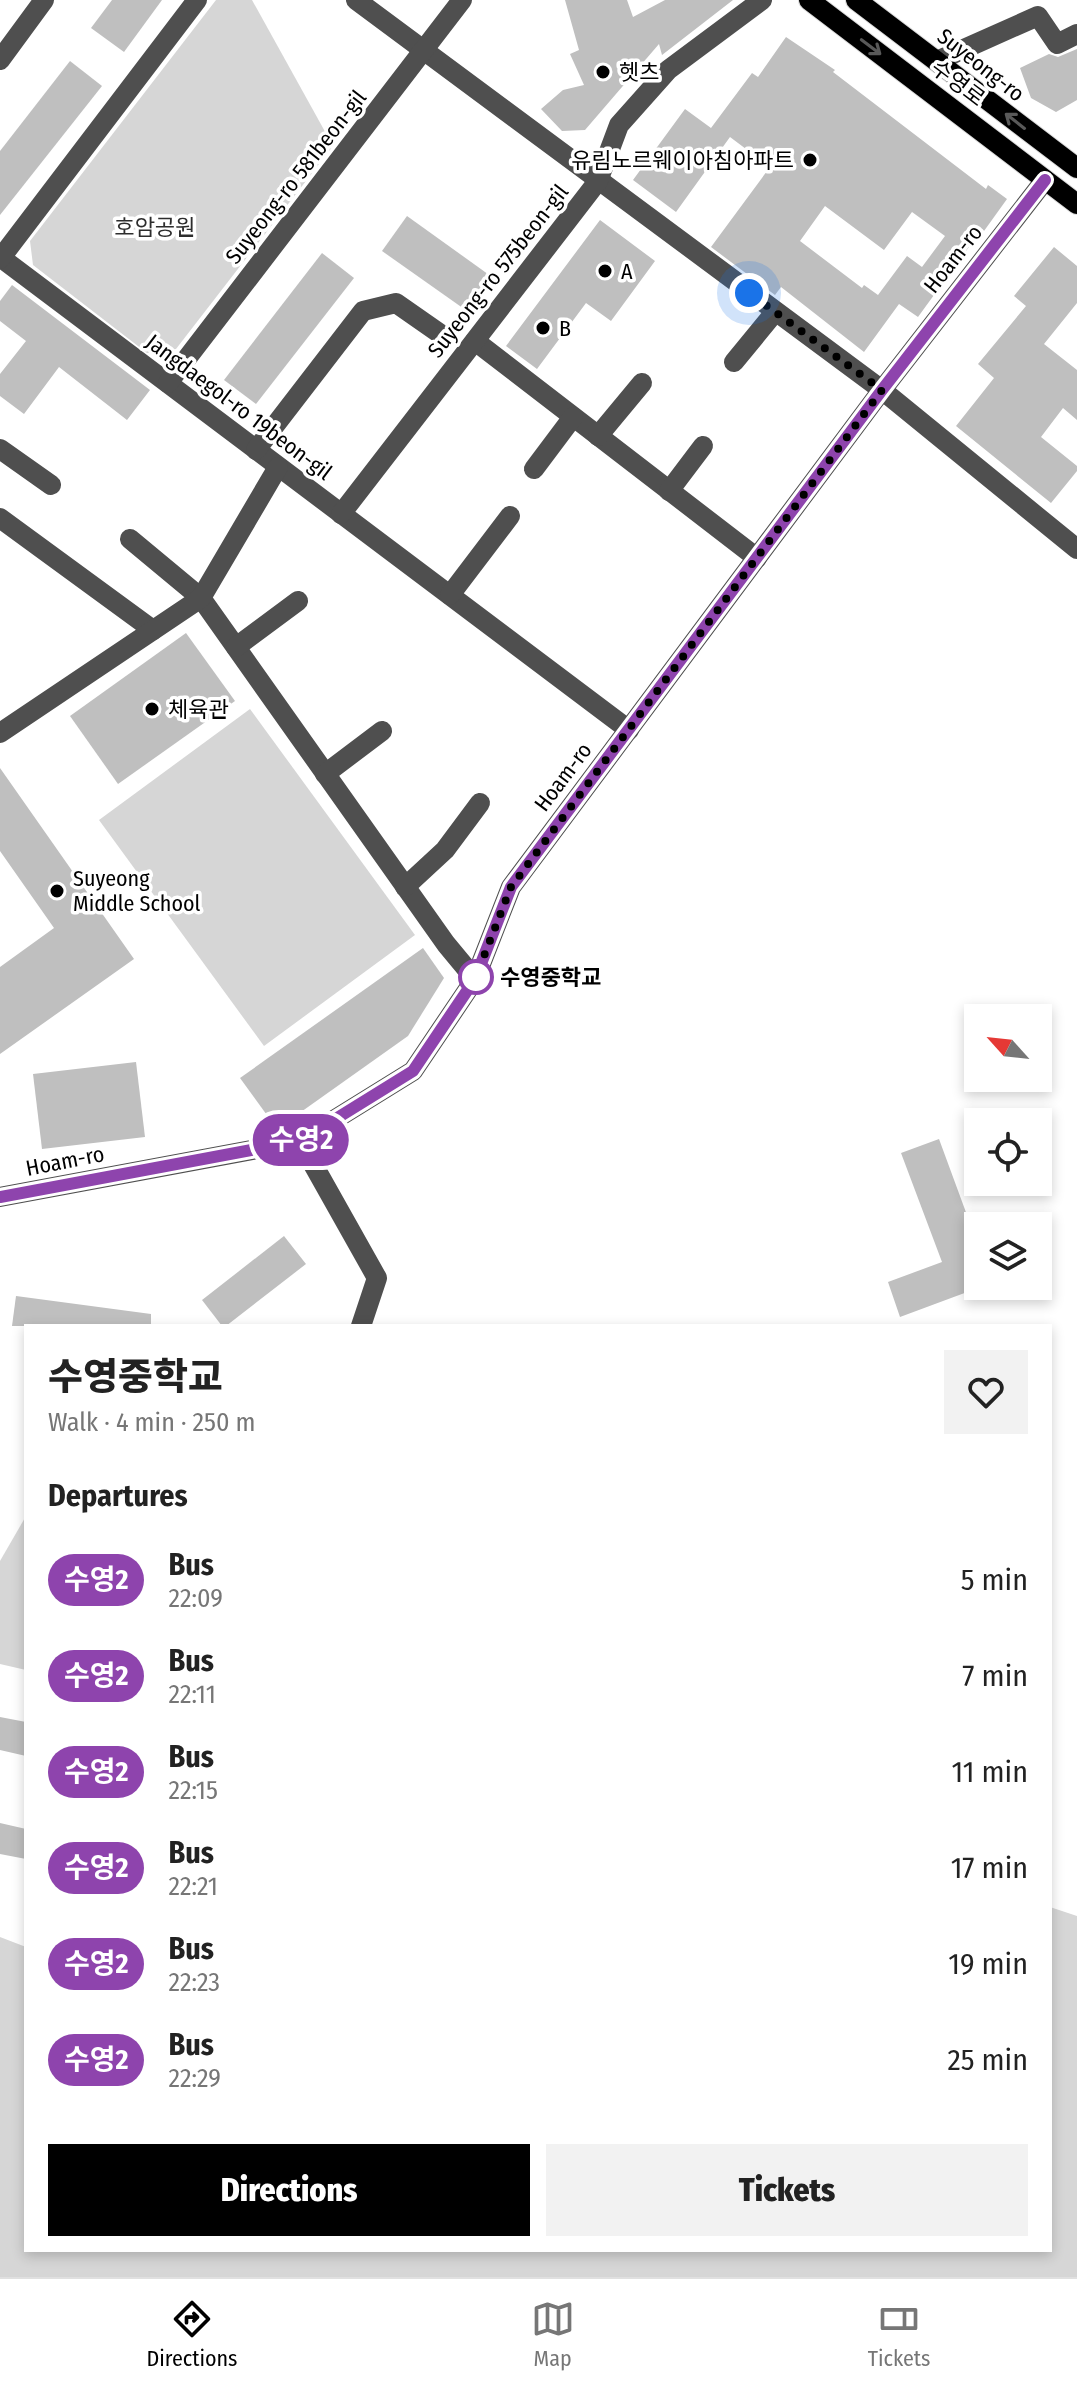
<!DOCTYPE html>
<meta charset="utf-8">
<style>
:root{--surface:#fff;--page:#f2f2f2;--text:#222;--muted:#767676;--line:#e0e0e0;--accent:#000}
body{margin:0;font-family:"Fira Sans Condensed","Noto Sans KR",sans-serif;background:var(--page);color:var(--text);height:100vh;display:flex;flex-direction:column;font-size:30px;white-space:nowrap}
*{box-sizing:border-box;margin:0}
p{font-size:26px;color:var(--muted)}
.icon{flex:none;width:44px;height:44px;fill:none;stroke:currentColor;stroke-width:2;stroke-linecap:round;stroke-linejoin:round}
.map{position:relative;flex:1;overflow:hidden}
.drawer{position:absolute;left:24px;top:1324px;width:1028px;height:928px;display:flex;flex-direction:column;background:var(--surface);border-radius:0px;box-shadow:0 4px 12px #0003}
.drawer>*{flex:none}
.badge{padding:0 16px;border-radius:26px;font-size:28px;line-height:52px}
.needle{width:52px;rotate:297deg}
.controls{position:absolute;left:964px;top:1004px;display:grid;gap:16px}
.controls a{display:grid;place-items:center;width:88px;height:88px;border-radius:0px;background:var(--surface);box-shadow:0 4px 12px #0003;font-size:40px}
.you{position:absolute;width:40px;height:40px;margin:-20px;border:6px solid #fff;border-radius:50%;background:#1a73e8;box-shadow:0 0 0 12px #1a73e833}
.map>.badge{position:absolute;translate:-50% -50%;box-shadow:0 0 0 4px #fff}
h2{padding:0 24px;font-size:30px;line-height:72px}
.round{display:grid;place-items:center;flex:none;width:84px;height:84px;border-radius:0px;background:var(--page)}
.summary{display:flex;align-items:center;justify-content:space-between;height:136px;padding:0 24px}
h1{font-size:38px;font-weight:800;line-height:60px}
.cta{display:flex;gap:16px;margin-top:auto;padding:16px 24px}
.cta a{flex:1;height:92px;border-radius:0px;background:var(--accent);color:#fff;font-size:32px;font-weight:800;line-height:92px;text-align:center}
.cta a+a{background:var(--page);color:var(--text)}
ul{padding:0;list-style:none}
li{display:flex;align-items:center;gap:24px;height:96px;padding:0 24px}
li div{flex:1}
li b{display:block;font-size:30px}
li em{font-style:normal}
li .badge{min-width:88px;font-weight:700;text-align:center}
.dock{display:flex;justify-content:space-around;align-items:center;height:112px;border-top:2px solid var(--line);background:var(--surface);font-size:22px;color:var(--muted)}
.dock a{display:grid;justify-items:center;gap:4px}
.dock .active{color:var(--accent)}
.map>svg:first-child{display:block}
.green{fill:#d6d6d6}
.building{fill:#bfbfbf;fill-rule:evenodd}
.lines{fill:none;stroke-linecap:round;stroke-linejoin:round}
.major-casing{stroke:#dbdbdb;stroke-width:22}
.minor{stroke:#4f4f4f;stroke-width:20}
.major{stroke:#000;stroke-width:20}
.oneway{stroke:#595959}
.line-casing{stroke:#fff;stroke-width:18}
.line{stroke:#8e44ad;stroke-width:12}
.walk{stroke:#000;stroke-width:8;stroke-dasharray:0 14.4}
.poi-dot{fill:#000;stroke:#fff;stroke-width:3}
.stop-dot{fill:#fff;stroke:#8e44ad;stroke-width:4}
.labels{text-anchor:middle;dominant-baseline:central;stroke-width:7;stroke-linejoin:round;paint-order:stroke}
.street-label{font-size:22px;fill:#000;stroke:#fff}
.poi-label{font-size:22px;fill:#000;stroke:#fff;text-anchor:start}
.park-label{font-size:22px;fill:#2d2d2d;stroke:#fff}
.stop-label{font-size:22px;font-weight:bold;fill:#000;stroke:#fff;text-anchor:start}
</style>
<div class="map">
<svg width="1077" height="2277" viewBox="0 0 1077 2277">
<rect width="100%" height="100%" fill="#fff"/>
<g class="green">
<polygon points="216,0 252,0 333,146 176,349 147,353 33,265 30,241"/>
<polygon points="250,709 415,935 264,1046 99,820"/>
<polygon points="26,1516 26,1670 0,1664 0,1561"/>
<polygon points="1050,1907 1077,1916 1077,2277 0,2277 0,1937 26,1947 26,2250 1050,2250"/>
</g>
<g class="building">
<polygon points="112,0 162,0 124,52 91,28"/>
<polygon points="565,0 627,0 633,17 665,0 733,0 662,55 659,44 585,130 562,131 541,109 563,90 584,85 570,54 579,50"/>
<path d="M786,37L835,70L833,72L986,189L988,185L1007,199L984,231L982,229L918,317L899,304L864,352L781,287L775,295L711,247L770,167L730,137L676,212L633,180L685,109L711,128L752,73L758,77ZM825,206L884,250L912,212L945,236L922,267L907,256L878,295L864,285L862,288L800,241Z"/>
<polygon points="1077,49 1077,100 1056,112 1031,98 1020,68 1049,54 1058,57"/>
<polygon points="70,61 102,86 0,215 0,151"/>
<polygon points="407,216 492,277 467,311 382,251"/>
<polygon points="600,220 655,261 611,321 586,303 537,369 506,346"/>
<polygon points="1054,247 1077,266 1077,303 1044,344 1077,370 1077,420 1063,408 1041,437 1077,466 1077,471 1051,503 956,426 994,378 978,364 1026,306 1014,296"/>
<polygon points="322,253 354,278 256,404 224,380"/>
<polygon points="12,285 150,390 127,420 59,367 24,414 0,396 0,374 26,341 0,321 0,301"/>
<polygon points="186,633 235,701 118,784 70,716"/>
<polygon points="0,768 134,959 0,1054 0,967 54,928 0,851"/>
<polygon points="423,948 444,978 408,1036 277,1129 240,1078"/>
<polygon points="136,1062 145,1137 42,1149 33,1074"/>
<polygon points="939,1139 978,1245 978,1288 900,1317 888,1282 942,1262 901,1153"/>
<polygon points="284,1236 306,1264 226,1326 222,1326 202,1300"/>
<polygon points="16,1296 151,1314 151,1326 12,1326"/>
<polygon points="0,1717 26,1722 26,1756 0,1750"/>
<polygon points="0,1823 26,1829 26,1859 0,1854"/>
</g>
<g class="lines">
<g class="major-casing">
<g id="major">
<polyline points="809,0 1077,204"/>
<polyline points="856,0 1077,168"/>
</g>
</g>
<g class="minor">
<polyline points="356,0 882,390 1077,549"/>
<polyline points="0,60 44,0"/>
<polyline points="937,61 1038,16 1057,44 1077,34"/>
<polyline points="0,257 629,730"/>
<polyline points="0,259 197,0"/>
<polyline points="475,341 757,558"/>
<polyline points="734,362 775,312"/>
<polyline points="168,383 462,0"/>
<polyline points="598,436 642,383"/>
<polyline points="0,449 51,485"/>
<polyline points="256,450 363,311 396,303 439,333"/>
<polyline points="534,469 573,417"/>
<polyline points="669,491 703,446"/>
<polyline points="341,514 598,181 619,125 668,70 762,0"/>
<polyline points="0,518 153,630"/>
<polyline points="130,539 201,598 446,944 475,979"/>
<polyline points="450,595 510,516"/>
<polyline points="236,647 298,601"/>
<polyline points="0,733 201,598 278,467"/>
<polyline points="325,774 382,731"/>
<polyline points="405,887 445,850 480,803"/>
<polyline points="300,1141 377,1278 361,1326"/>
<polyline points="0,1197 300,1141 413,1071 475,979 511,887 882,390 1045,180"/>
</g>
<use href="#major" class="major"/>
</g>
<defs><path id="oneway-shaft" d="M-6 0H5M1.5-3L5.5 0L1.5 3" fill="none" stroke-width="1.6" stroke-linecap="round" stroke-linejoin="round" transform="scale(2)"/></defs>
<g class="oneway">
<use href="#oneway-shaft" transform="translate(871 47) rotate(37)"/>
<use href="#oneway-shaft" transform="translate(1015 121) rotate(-142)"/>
</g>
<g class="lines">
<g class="line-casing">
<polyline id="line" points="0,1197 300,1141 413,1071 475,979 511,887 882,390 1045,180"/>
</g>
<use href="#line" class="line"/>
<polyline class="walk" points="476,977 475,979 511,887 882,390 749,293"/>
</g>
<g class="poi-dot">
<circle cx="603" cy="72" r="8"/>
<circle cx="810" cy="160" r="8"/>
<circle cx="605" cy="271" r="8"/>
<circle cx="543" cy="328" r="8"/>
<circle cx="152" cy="709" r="8"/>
<circle cx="57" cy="891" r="8"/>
</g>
<circle class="stop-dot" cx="476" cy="977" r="16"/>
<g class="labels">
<g class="street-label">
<text transform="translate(981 65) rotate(38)">Suyeong-ro</text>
<text transform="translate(958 83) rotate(37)">수영로</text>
<text transform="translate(296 177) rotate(-52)">Suyeong-ro 581beon-gil</text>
<text transform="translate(953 259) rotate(-52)">Hoam-ro</text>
<text transform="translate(498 271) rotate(-52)">Suyeong-ro 575beon-gil</text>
<text transform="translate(239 407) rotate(37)">Jangdaegol-ro 19beon-gil</text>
<text transform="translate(563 777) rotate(-53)">Hoam-ro</text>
<text transform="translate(65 1161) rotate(-11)">Hoam-ro</text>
</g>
<g class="poi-label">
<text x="619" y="72">헷츠</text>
<text x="794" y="160" text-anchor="end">유림노르웨이아침아파트</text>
<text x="621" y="271">A</text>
<text x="559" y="328">B</text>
<text x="168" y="709">체육관</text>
<text x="73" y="878">Suyeong<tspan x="73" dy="25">Middle School</tspan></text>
</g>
<g class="park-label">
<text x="155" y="227">호암공원</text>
</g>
<g class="stop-label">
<text x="500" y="977">수영중학교</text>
</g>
</g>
</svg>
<div class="controls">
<a><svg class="needle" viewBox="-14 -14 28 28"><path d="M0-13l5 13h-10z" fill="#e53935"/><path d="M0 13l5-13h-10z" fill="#767676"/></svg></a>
<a><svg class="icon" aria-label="locate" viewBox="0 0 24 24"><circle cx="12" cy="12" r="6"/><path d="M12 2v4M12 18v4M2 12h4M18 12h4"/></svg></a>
<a><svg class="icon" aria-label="layers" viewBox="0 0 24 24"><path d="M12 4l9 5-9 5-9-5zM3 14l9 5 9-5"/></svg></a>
</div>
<div class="you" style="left:749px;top:293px"></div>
<b class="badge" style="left:301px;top:1140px;background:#8e44ad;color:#fff">수영2</b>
<section class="drawer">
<div class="summary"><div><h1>수영중학교</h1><p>Walk · 4 min · 250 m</p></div><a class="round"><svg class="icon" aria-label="heart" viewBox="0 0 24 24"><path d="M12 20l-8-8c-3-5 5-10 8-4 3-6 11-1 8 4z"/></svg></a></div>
<h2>Departures</h2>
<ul>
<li><span class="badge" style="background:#8e44ad;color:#fff">수영2</span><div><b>Bus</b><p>22:09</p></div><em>5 min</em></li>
<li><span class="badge" style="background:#8e44ad;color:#fff">수영2</span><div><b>Bus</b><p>22:11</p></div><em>7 min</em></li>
<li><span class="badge" style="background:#8e44ad;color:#fff">수영2</span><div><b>Bus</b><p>22:15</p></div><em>11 min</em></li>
<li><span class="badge" style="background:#8e44ad;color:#fff">수영2</span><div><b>Bus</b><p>22:21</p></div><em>17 min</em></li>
<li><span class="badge" style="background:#8e44ad;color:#fff">수영2</span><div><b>Bus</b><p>22:23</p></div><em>19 min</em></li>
<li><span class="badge" style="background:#8e44ad;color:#fff">수영2</span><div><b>Bus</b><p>22:29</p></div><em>25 min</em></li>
</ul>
<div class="cta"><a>Directions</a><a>Tickets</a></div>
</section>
</div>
<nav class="dock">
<a class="active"><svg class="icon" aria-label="directions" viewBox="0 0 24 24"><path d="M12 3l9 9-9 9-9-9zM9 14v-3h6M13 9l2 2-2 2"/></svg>Directions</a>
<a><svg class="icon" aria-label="map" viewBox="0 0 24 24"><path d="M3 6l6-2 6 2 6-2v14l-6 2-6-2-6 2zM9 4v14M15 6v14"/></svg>Map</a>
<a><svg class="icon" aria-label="tickets" viewBox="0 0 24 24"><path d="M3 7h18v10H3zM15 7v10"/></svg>Tickets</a>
</nav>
